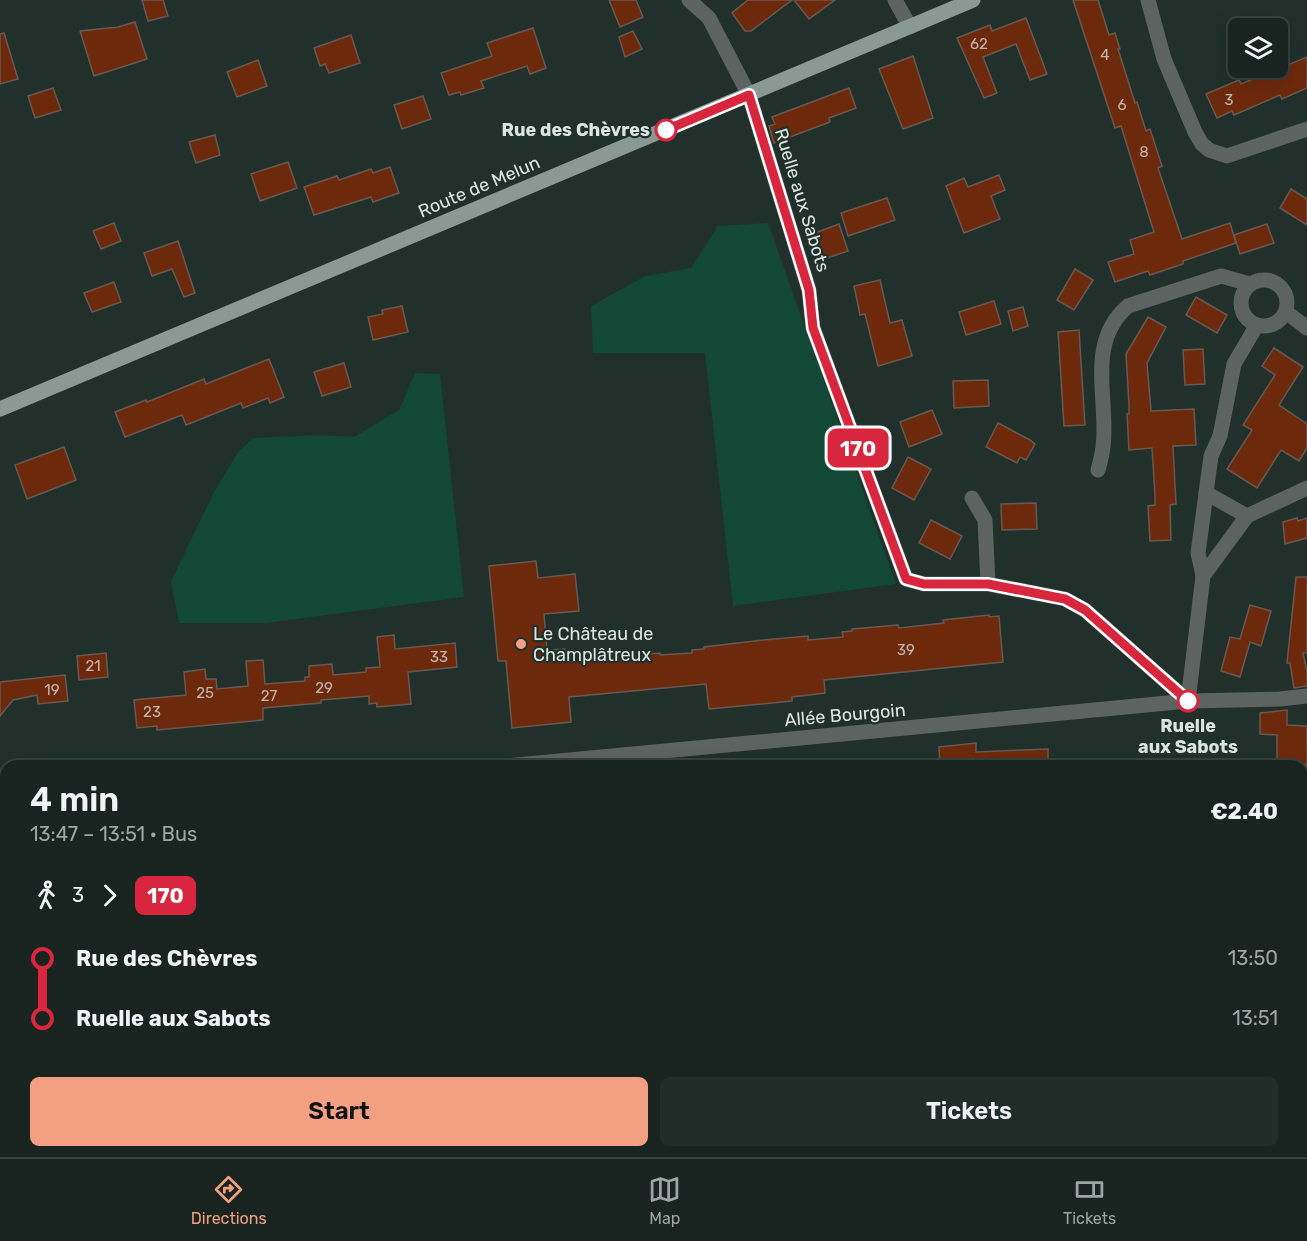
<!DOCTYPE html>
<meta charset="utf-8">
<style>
:root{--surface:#192420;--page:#222c29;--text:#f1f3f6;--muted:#9fa4a5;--line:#37413e;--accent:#f2a081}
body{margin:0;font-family:Rubik,sans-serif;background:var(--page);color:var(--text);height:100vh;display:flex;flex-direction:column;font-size:22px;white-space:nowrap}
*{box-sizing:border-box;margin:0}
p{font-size:20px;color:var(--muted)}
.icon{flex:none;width:33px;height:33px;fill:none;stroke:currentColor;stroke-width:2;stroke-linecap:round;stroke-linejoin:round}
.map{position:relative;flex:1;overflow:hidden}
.drawer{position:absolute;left:0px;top:760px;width:1308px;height:398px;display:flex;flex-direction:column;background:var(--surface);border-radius:18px 18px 0 0;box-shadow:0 6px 24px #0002,0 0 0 2px var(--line)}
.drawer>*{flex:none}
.badge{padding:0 12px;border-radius:9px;font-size:21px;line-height:39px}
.tools{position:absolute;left:1228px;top:18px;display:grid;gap:12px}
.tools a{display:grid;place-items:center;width:60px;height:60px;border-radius:9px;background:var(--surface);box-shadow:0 6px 24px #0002,0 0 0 2px var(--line);font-size:30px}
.map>.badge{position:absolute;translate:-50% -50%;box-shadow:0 0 0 3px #fff}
.legs{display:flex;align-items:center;gap:9px;height:66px;padding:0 30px;font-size:20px}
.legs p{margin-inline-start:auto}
.overview{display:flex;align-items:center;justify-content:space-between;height:102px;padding:0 30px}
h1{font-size:33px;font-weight:600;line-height:45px}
.action{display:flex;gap:12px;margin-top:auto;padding:12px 30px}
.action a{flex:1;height:69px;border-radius:9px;background:var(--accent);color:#111;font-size:24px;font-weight:600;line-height:69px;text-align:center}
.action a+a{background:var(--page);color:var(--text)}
ul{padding:0 30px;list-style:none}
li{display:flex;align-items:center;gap:21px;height:60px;font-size:22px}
li i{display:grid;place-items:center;width:9px;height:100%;margin:0 8px;background:currentColor}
li i::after{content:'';width:15px;height:15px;margin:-8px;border:4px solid;border-radius:50%;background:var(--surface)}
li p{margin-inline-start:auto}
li:first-child i{background:linear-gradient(#0000 50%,currentColor 0)}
li:last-child i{background:linear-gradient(currentColor 50%,#0000 0)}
.tab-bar{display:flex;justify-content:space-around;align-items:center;height:84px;border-top:2px solid var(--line);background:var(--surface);font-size:16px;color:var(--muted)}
.tab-bar a{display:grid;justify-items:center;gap:3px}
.tab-bar .on{color:var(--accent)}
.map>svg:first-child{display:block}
.green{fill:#134736}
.water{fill:#1c8565;stroke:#56a28a;stroke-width:1.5}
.building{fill:#6d290b;stroke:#685852;stroke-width:1.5}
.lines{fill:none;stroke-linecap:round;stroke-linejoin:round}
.minor{stroke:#5c6360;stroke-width:15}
.tertiary{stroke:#5c6360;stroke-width:15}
.primary{stroke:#8a9993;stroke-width:15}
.line-1-casing{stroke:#fff;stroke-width:14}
.line-1{stroke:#d7263d;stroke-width:9}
.stop-1-dot{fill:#fff;stroke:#d7263d;stroke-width:3}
.poi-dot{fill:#f2a081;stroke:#21302a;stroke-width:2}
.labels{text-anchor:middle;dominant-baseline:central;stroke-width:4.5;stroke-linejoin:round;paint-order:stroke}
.number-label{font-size:15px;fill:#c0b6ac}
.stop-label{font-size:18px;font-weight:bold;fill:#dce5e1;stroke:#21302a;text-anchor:end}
.street-label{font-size:18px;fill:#dce5e1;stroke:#21302a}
.poi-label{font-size:18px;fill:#dce5e1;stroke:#21302a;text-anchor:start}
</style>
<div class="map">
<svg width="1307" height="1157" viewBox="0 0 1307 1157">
<rect width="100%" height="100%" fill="#21302a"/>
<g class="green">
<polygon points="768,223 896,584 733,606 705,353 593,353 591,306 645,276 691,268 718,226"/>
<polygon points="415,373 440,374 464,597 266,623 179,623 171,581 214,492 238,452 253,438 320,435 354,437 399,410"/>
</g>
<g class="water">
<path d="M1302,872L1307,873V1157H1013C989,1152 962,1151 939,1157H513L479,1152H1302Z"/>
<polygon points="6,932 6,1152 446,1152 397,1157 0,1157 0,934"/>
</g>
<g class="building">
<polygon points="142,0 163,0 168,16 148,21"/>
<polygon points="609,0 636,0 643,17 620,27"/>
<polygon points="748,0 792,0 751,31 745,31 732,13"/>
<polygon points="794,0 835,0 809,19"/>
<polygon points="1073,0 1098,0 1109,35 1115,33 1120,49 1118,49 1135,103 1137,102 1146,131 1150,129 1162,166 1158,168 1182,239 1230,223 1236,243 1183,261 1183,264 1150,275 1148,271 1115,282 1108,262 1134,254 1130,240 1154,232 1121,126 1115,128"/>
<polygon points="1026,18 1047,74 1030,80 1016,44 983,57 997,93 984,98 957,38 990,25 992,31"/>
<polygon points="135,22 147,59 94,76 80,31 118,27"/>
<polygon points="533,28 546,68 530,74 527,66 481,81 484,88 461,95 460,92 449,95 441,73 492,56 487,43"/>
<polygon points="633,31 642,49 625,57 619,37"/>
<polygon points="4,33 18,79 0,84 0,34"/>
<polygon points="351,35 360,63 329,73 325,64 320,66 314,48"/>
<polygon points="913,56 933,118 903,129 879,69"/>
<polygon points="1307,57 1307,88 1282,99 1280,95 1234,115 1232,111 1217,118 1206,94 1239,80 1241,84"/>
<polygon points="258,60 267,86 237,97 227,72"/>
<polygon points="53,88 61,110 35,118 28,96"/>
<polygon points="849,88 856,108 829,118 830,122 774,143 769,126 775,124 772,117"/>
<polygon points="423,96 431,119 402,129 394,105"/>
<polygon points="215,135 220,155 196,163 189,142"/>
<polygon points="288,162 297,188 260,201 251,174"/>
<polygon points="390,167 399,193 373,202 371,197 314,215 304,187 337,176 339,180 371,169 373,173"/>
<polygon points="999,175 1005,190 991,196 1000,219 964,233 946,186 964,178 968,187"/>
<polygon points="1291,189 1307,199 1307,225 1280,208"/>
<polygon points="887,198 895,220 848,236 841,213"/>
<polygon points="114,223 121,241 101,249 93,231"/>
<polygon points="839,224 848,251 824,259 815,233"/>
<polygon points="1267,224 1274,243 1240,254 1234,235"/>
<polygon points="178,241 195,293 184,297 172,269 152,276 144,253"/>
<polygon points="1075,269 1093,280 1074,310 1057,300"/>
<polygon points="880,280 890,323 902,320 912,356 878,366 865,314 860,315 854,286"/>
<polygon points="114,282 121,302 92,312 84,293"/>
<polygon points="1196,297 1227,315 1217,333 1186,315"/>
<polygon points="994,301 1001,324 966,335 959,312"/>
<polygon points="402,306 408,332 373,340 368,317 383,314 382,310"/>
<polygon points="1023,307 1028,326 1013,331 1008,311"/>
<polygon points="1148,317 1166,327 1147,363 1151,411 1194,409 1196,445 1173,446 1176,504 1170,505 1171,540 1150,541 1148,506 1155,505 1155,496 1152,448 1129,450 1127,414 1129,414 1129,405 1126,354"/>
<polygon points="1079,330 1085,425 1064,426 1058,332"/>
<polygon points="1274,348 1303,367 1279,405 1307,424 1307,448 1299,461 1281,450 1257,488 1227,469 1252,430 1243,425 1275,375 1262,366"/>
<polygon points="1203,349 1205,384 1185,385 1183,350"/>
<polygon points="269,359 284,397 270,403 268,398 243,408 241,403 186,425 182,415 125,437 115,412 146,400 147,402 204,379 206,384"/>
<polygon points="344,363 351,387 322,396 314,372"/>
<polygon points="988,380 989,406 954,408 953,381"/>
<polygon points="932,410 942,434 909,447 900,422"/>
<polygon points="998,423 1030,440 1035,444 1026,460 1020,457 1017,463 986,447"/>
<polygon points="64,447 76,480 27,499 15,465"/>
<polygon points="908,457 931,469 914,500 892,488"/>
<polygon points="1036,503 1037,529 1002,530 1001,504"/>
<polygon points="1297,518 1298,521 1307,518 1307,538 1285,544 1283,522"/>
<polygon points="931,520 962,536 950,559 919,543"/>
<polygon points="536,561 538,578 575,574 579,611 544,614 547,650 565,649 566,661 660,653 660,655 692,653 692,650 704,649 704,647 763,640 808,636 808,640 843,637 842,632 852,631 852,629 898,625 899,628 944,623 943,620 989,615 989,617 999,616 1003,662 824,680 825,693 792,697 792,701 709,709 706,684 569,697 571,722 512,728 506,661 498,661 489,566"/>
<polygon points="1296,577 1307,577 1307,653 1303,653 1307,672 1307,686 1294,688 1290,663 1287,663"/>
<polygon points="1250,605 1271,611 1261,646 1250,642 1240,677 1221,671 1230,637 1240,639"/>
<polygon points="394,635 395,649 455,643 457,667 408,672 411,704 377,707 377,703 369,704 369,696 321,700 321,703 263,708 263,720 157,730 157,726 137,728 134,700 186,695 184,672 205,669 206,679 216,679 217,689 248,686 246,661 263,660 265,684 305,681 305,677 309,677 309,666 332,664 333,675 366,672 366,668 380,667 377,637"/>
<polygon points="106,653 108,677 79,680 77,656"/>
<polygon points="65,675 68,701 38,704 37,695 13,700 0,716 0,682"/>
<polygon points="1287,710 1287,725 1307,726 1307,765 1277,764 1277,735 1260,734 1260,713"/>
<polygon points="976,743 976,752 1048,749 1048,766 940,766 939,747"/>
</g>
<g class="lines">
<g class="minor">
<polyline points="689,0 709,18 749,95 809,290 813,328 906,579 924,584 988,584 1065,599 1085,610 1188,701"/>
<polyline points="895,0 910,27"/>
<polyline points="1148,0 1164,59 1195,132 1202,144 1209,150 1227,156 1307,129"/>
<circle cx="1264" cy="303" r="23"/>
<polyline points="1286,312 1307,328"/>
<path d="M1098,470C1100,463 1102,455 1103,447C1109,399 1085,343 1128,306L1221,276L1250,284"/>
<polyline points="1206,493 1247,516"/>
<polyline points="972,498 985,520 988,584"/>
<polyline points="1203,576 1198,553 1211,456 1220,436 1234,364 1257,325"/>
<polyline points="1188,701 1203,576 1247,516 1307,488"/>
</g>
<g class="tertiary">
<polyline points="507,766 1188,701 1280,699 1307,696"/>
<polyline points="0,815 6,814"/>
</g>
<polyline class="primary" points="0,409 973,0"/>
</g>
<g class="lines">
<g class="line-1-casing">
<polyline id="line-1" points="666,130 749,95 809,290 813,328 906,579 924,584 988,584 1065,599 1085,610 1188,701"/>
</g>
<use href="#line-1" class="line-1"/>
</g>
<g class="stop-1-dot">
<circle cx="666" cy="130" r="10"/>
<circle cx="1188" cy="701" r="10"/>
</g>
<circle class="poi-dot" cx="521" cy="644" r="6"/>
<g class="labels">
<g class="number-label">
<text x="979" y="44">62</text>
<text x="1105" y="55">4</text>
<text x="1229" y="100">3</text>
<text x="1122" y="105">6</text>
<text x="1144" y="152">8</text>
<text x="906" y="650">39</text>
<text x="439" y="657">33</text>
<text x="93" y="666">21</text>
<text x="324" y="688">29</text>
<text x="52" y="690">19</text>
<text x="205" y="693">25</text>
<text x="269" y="696">27</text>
<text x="152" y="712">23</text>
</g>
<g class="stop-label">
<text x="650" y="130">Rue des Chèvres</text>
<text x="1188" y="726" text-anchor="middle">Ruelle<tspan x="1188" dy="21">aux Sabots</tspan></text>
</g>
<g class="street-label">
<text transform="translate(479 187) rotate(-23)">Route de Melun</text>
<text transform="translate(802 200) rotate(73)">Ruelle aux Sabots</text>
<text transform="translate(845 715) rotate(-5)">Allée Bourgoin</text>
</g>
<g class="poi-label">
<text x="533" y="634">Le Château de<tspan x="533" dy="21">Champlâtreux</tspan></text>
</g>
</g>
</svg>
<div class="tools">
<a><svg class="icon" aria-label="layers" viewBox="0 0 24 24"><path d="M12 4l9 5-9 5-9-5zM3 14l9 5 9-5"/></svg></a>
</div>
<b class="badge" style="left:858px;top:448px;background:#d7263d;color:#fff">170</b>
<section class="drawer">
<div class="overview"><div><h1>4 min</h1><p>13:47 – 13:51 · Bus</p></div><b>€2.40</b></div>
<div class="legs"><svg class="icon" aria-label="walk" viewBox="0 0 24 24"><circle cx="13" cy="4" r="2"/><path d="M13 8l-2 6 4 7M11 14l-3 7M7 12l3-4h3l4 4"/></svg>3<svg class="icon" aria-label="forward" viewBox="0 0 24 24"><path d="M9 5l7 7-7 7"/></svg><b class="badge" style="background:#d7263d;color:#fff">170</b></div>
<ul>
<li><i style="color:#d7263d"></i><b>Rue des Chèvres</b><p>13:50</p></li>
<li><i style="color:#d7263d"></i><b>Ruelle aux Sabots</b><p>13:51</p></li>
</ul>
<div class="action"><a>Start</a><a>Tickets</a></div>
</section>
</div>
<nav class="tab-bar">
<a class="on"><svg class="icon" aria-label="directions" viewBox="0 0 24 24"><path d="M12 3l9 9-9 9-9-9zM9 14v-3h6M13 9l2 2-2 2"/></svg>Directions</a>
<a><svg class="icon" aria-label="map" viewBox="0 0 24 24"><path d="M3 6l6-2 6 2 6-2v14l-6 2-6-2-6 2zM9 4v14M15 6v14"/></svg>Map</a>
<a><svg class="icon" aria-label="tickets" viewBox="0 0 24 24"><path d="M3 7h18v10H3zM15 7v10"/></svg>Tickets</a>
</nav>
